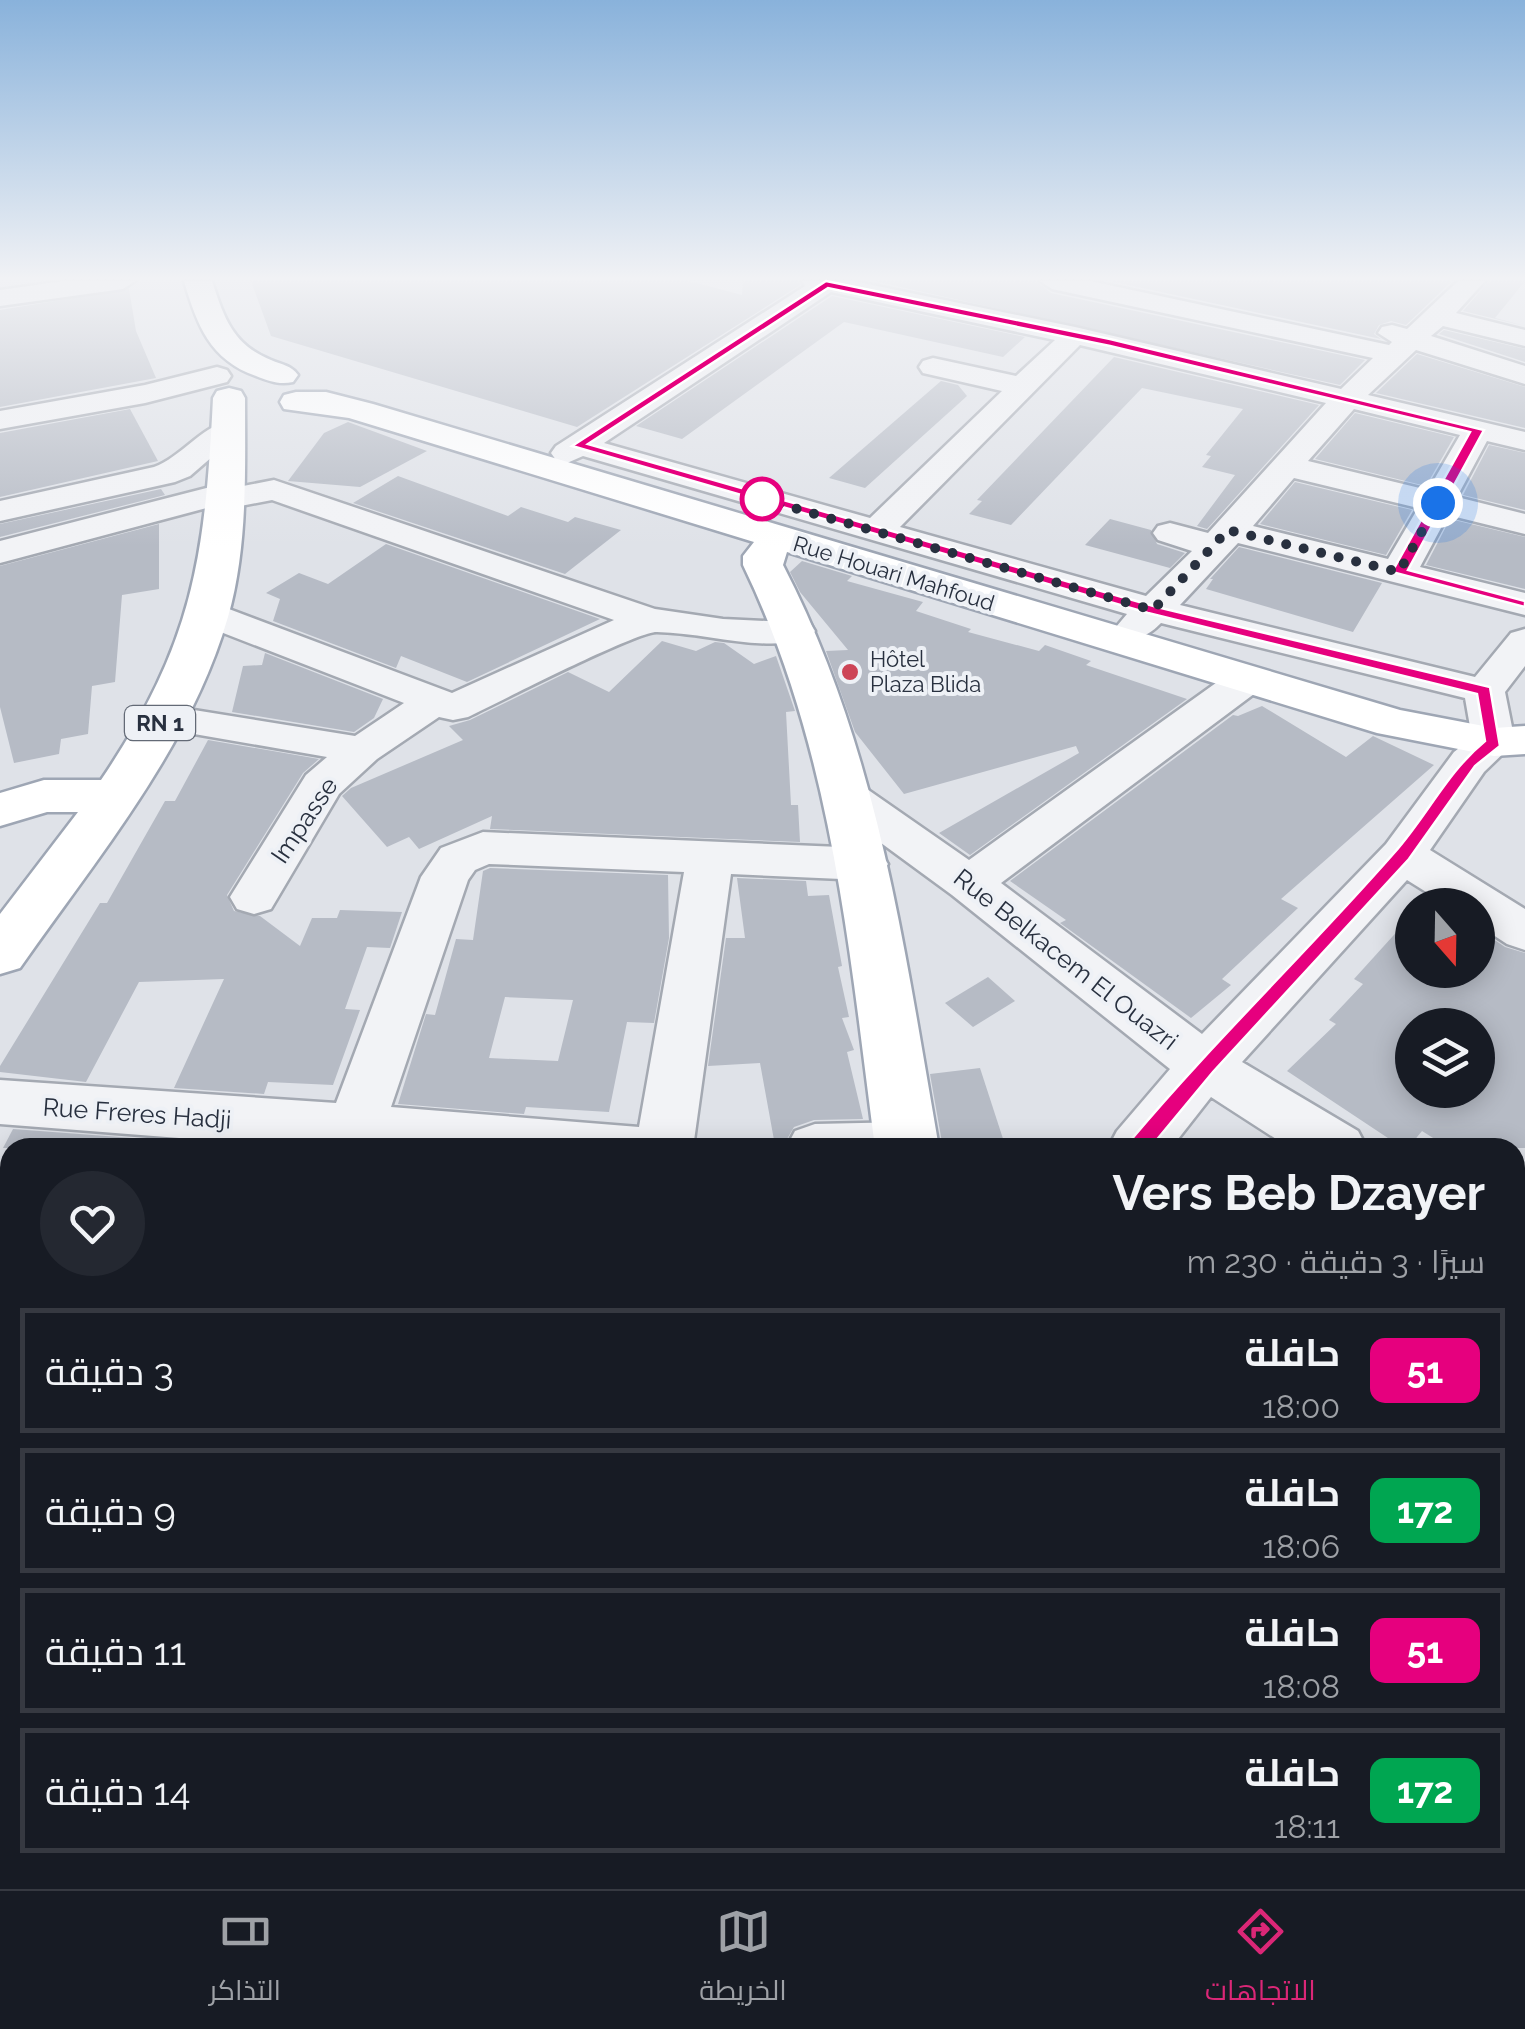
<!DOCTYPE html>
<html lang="ar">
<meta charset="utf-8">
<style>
:root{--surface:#171b24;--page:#242831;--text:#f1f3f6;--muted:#9ea1a6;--line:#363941;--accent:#db2777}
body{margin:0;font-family:Raleway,Cairo,sans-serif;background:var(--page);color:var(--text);direction:rtl;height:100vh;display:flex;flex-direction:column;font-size:38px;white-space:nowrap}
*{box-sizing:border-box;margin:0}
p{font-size:32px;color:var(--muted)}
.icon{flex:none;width:55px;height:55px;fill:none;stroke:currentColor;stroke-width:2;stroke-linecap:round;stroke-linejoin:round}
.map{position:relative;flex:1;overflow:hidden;direction:ltr}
.details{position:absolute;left:0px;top:1138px;width:1525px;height:752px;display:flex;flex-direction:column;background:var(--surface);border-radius:30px 30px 0 0;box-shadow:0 5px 25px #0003;direction:rtl}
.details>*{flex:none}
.badge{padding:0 20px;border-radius:15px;font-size:35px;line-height:65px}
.needle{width:65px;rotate:160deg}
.tools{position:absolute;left:1395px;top:888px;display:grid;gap:20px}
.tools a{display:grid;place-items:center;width:100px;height:100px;border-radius:50%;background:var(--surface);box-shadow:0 5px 25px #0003;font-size:50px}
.you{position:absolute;width:50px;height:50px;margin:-25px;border:8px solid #fff;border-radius:50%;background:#1a73e8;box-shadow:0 0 0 15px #1a73e833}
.map>.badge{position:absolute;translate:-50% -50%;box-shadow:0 0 0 5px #fff}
.round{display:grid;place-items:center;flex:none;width:105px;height:105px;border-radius:52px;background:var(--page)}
.overview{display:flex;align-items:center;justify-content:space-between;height:170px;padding:0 40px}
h1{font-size:48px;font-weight:700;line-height:75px}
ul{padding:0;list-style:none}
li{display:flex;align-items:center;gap:30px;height:125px;margin:0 20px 15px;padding:0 20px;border:5px solid var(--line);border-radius:0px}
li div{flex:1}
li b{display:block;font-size:38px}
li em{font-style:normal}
li .badge{min-width:110px;font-weight:700;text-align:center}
.dock{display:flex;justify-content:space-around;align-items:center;height:140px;border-top:2px solid var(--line);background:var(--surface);font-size:28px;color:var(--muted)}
.dock a{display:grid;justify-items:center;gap:5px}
.dock .active{color:var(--accent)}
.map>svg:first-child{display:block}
.building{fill:#b6bbc5;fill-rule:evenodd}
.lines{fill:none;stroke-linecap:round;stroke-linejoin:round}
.minor-casing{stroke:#a4a9b2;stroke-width:5}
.major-casing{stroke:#9ea6b4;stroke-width:5}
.minor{fill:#f2f3f6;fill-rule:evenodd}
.major{fill:#fff;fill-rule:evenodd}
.line{fill:#e6007e;stroke:#fff;stroke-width:2.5}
.walk{stroke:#28303f;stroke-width:10;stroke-dasharray:0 18}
.stop-dot{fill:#fff;stroke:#e6007e;stroke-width:5}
.poi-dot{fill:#cd4456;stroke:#eef1f6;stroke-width:4}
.labels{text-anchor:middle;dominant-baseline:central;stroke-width:8;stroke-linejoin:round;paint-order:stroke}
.far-street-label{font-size:22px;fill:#28303f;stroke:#eef1f6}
.far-poi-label{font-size:22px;fill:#28303f;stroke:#eef1f6;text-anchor:start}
.shield{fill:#eef1f6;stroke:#636a76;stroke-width:2.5}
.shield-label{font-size:22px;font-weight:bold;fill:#28303f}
.street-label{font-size:25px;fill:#28303f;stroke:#eef1f6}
</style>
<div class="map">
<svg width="1525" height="1889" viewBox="0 0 1525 1889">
<rect width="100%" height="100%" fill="#dfe2e8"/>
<g class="building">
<polygon points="251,281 689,281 742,295 743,281 798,281 800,285 577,427 271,336"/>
<polygon points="874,281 1036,281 1051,293 1365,360 1340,385"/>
<polygon points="1110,281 1452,281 1406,325 1391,321 1379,325 1374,334 1381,339"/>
<polygon points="1489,281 1525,281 1495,318 1525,326 1463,311"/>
<polygon points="129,289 136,331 156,378 0,407 0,310"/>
<polygon points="832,296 1025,337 1003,357 844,322 682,439 636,426"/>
<polygon points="1444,330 1525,349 1525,362 1439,334"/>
<polygon points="1417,354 1525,387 1525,428 1376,393"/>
<polygon points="1114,357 1319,405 1207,529 1197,526 1235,475 1202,467 1211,456 1206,455 1243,409 1142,388 1011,525 969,514 982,501 977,500"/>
<polygon points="941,381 958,385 967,396 865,488 829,478"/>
<polygon points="130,409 158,461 0,497 0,433"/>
<polygon points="1355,413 1454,437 1426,486 1315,459"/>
<polygon points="348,422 427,451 360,487 288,481 324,433"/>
<polygon points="1489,445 1525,453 1525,510 1463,495"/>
<polygon points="398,476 508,516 521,507 568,522 575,517 621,530 565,574 353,503"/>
<polygon points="1295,482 1412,510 1386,555 1260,524"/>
<polygon points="161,489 165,495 0,537 0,524"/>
<polygon points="1110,519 1151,530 1157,544 1185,553 1170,568 1085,545"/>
<polygon points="1450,519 1525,537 1525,589 1426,565"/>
<polygon points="159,524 159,589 122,595 115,682 92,686 88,734 61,739 59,754 14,763 0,707 0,566"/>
<polygon points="386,544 600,619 467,682 401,656 396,668 273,621 280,599 266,593 299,573 328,584"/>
<polygon points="1239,547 1382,583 1353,632 1206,589 1213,579 1210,579"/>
<polygon points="802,561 852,576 847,581 923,602 916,611 971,629 968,632 1039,651 1045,645 1091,661 1086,665 1187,699 970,855 939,833 1079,753 1076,746 904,794 855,732 826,651 848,650 800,592 790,572"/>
<polygon points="662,641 696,651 715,642 724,643 754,664 776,656 795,711 786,712 791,805 798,805 800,842 490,829 492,816 419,849 409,837 387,847 342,796 351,788 463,740 449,726 470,720 568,672 609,692"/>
<polygon points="265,653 383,699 374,718 354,732 232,712 243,666 262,665"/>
<polygon points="1262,706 1346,757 1373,736 1434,765 1281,899 1298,908 1222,979 1231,985 1191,1018 1060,923 1066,920 1010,881 1233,715 1238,716"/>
<polygon points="208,740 319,759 303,773 227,895 234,911 260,916 300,946 312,918 337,918 340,910 402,912 390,948 367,947 345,1009 360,1010 333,1085 268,1082 264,1094 174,1088 224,979 139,982 86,1082 0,1072 0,1066 100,903 107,903 165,801 175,801"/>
<path d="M490,868L668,875L669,938L654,1023L627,1022L609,1112L526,1107L524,1114L398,1104L426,1014L435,1015L456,939L473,940L483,871ZM505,997L573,1000L558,1061L489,1058Z"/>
<polygon points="737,878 806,881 808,896 829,895 842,966 838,967 849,1017 842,1018 854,1050 847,1052 863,1119 814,1120 794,1127 787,1139 774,1140 760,1063 708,1066 726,938 745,938"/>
<path d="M1412,915V970H1478V929L1505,947L1525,953V1148H1449L1422,1131L1408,1148H1403L1287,1071L1336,1024L1329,1020L1363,984L1354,979ZM1412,1025H1478V1090H1412Z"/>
<polygon points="988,977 1015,1001 973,1027 945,1003"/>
<polygon points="980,1068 1006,1148 943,1148 930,1074"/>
<polygon points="13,1129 132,1138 131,1148 3,1148"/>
</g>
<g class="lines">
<g class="minor-casing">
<g id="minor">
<polygon points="64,281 135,281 123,289 0,306 0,290"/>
<path d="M802,281H853L1075,327L1341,389L1373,358L1052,289L1040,281H1090L1389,345L1392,342L1378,333L1382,327L1392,325L1407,329L1458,281H1485L1456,313L1525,330V346L1443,326L1431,336L1525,366V384L1416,350L1368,395L1525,432V450L1487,441L1457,497L1525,514V534L1448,515L1420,567L1525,593V615L1238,543L1180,605L1475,677L1511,633L1525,629V666L1505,692L1515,742L1484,772L1430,850L1525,909V950L1507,944L1478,925V905H1447L1407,880L1242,1062L1358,1131L1367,1148H1290L1211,1097L1171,1148H1108L1117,1131L1170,1069L952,895L832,807L826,797L832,787L848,783L864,787L969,860L1234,670L1248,667L1262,670L1268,679L1262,688L1001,883L1202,1034L1386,844L1454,752L1472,738L1465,698L1161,623C1148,636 1140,640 1121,635L1116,627L1127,614L583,456L567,463L556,460L551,453L556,446L805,286ZM831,292L1055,340L1016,376L933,358L923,361L919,367L923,373L1002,391L870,518L604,443ZM1080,345L1326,403L1208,533L1170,523L1158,526L1153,533L1158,540L1192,551L1146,596L900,527ZM1354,409L1460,435L1428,490L1308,461ZM1294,478L1418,508L1388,559L1253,526Z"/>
<polygon points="217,367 227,370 231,376 227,382 145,403 0,429 0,411 145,385"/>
<path d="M228,421L239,423L243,430L190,476L175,482L0,521V501L154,467C181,457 200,428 228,421Z"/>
<path d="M274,480L655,609L723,619L810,623L815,631L810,639C758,652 708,633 657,632C637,631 497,703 468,717L453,720L439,717L377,759L339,794L271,909L254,914L237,909L230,897L306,775L327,757L148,726L142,717L148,708L163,705L355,736L404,703L195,622L189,614L195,606L208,603L221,606L452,693L614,620L272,500L225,509L214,506L0,563V541L226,483L238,487Z"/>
<path d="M483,832L864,848L881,853L888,864L881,875L864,880L731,874L693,1148H308L0,1124V1080L336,1103L421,877L441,848ZM489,864L684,872L639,1127L391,1107L468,880L475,870Z"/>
<polygon points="907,1122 927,1129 935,1148 786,1148 795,1131 815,1124"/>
<polygon points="1515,1229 1525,1232 1525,1289 1515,1286"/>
<polygon points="0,1366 10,1367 10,1431 0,1430"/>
<polygon points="1515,1683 1525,1687 1525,1769 1515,1764"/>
<polygon points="0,1796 10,1797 10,1881 0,1880"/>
<polygon points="153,1880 237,1880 234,1889 150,1889"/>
<polygon points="259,1880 405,1880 408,1889 262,1889"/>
<polygon points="490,1880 574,1880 573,1889 489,1889"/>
</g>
</g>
<g class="major-casing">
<g id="major">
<path d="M184,281H212C224,318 233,345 271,360C282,365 291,365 298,375L293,382C279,385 269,381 256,376C210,360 197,325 184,281Z"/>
<path d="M229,388L241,391L245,398C245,470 248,547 228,617C190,748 97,858 20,968L0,974V914L78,812H47L0,826V793L44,780H101C193,644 205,559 213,398L217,391Z"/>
<path d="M296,392H326L373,404L1400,710L1494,728L1525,726V754L1494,756L1377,733L787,552L783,565C878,748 904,947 939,1148H875C849,948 832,749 743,565V556L754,542L349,418L284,409L280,402L284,395Z"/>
<polygon points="982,1880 1076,1880 1077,1889 983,1889"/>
</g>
</g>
<use href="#minor" class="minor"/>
<use href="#major" class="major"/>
</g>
<linearGradient id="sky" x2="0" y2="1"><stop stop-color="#89b2db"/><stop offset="0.51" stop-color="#f1f2f5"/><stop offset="1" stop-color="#f1f2f5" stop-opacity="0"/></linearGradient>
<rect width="1525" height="546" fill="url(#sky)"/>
<path class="line" d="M826,281L1110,339L1484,430L1408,570L1525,601V607L1392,572L1470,432L1110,346L828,288L588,444L1157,607L1490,687L1500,746L1475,766L1409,859L1213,1072L1145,1154H1130L1126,1148L1130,1141C1214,1041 1308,951 1394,853C1427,816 1447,772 1485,741L1477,694L1148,613L572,446Z"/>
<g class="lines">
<polyline class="walk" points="762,499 1153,610 1228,530 1399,572 1438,503"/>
</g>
<circle class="stop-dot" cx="762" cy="499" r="20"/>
<circle class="poi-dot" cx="850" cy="672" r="10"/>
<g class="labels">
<g class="far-street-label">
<text transform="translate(894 573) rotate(17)">Rue Houari Mahfoud</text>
</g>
<g class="far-poi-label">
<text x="870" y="659">Hôtel<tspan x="870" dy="25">Plaza Blida</tspan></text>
</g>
<rect class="shield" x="125" y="706" width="70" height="34" rx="8"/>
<g class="shield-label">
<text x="160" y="723">RN 1</text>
</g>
<g class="street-label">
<text transform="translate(304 820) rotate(-56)">Impasse</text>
<text transform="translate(1066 959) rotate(38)">Rue Belkacem El Ouazri</text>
<text transform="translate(137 1113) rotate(4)">Rue Freres Hadji</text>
</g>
</g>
</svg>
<div class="tools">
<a><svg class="needle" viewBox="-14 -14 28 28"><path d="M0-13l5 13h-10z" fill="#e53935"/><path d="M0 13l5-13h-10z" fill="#9ea1a6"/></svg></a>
<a><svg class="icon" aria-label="layers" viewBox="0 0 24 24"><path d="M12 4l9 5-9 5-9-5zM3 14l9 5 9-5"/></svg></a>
</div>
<div class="you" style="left:1438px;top:503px"></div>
<section class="details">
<div class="overview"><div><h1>Vers Beb Dzayer</h1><p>سيرًا · 3 دقيقة · 230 m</p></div><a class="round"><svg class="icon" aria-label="heart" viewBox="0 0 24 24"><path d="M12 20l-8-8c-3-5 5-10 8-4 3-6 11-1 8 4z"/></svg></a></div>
<ul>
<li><span class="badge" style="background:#e6007e;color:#fff">51</span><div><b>حافلة</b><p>18:00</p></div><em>3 دقيقة</em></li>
<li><span class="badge" style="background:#00a651;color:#fff">172</span><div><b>حافلة</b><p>18:06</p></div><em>9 دقيقة</em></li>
<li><span class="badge" style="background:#e6007e;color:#fff">51</span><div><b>حافلة</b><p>18:08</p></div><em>11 دقيقة</em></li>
<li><span class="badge" style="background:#00a651;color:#fff">172</span><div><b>حافلة</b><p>18:11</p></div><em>14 دقيقة</em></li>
</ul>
</section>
</div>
<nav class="dock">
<a class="active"><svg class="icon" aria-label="directions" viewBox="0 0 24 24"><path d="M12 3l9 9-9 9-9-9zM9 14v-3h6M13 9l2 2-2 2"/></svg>الاتجاهات</a>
<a><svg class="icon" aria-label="map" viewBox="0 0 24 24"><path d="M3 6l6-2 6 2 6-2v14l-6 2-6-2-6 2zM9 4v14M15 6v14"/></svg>الخريطة</a>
<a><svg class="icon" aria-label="tickets" viewBox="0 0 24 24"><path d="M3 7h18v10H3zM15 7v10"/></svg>التذاكر</a>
</nav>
